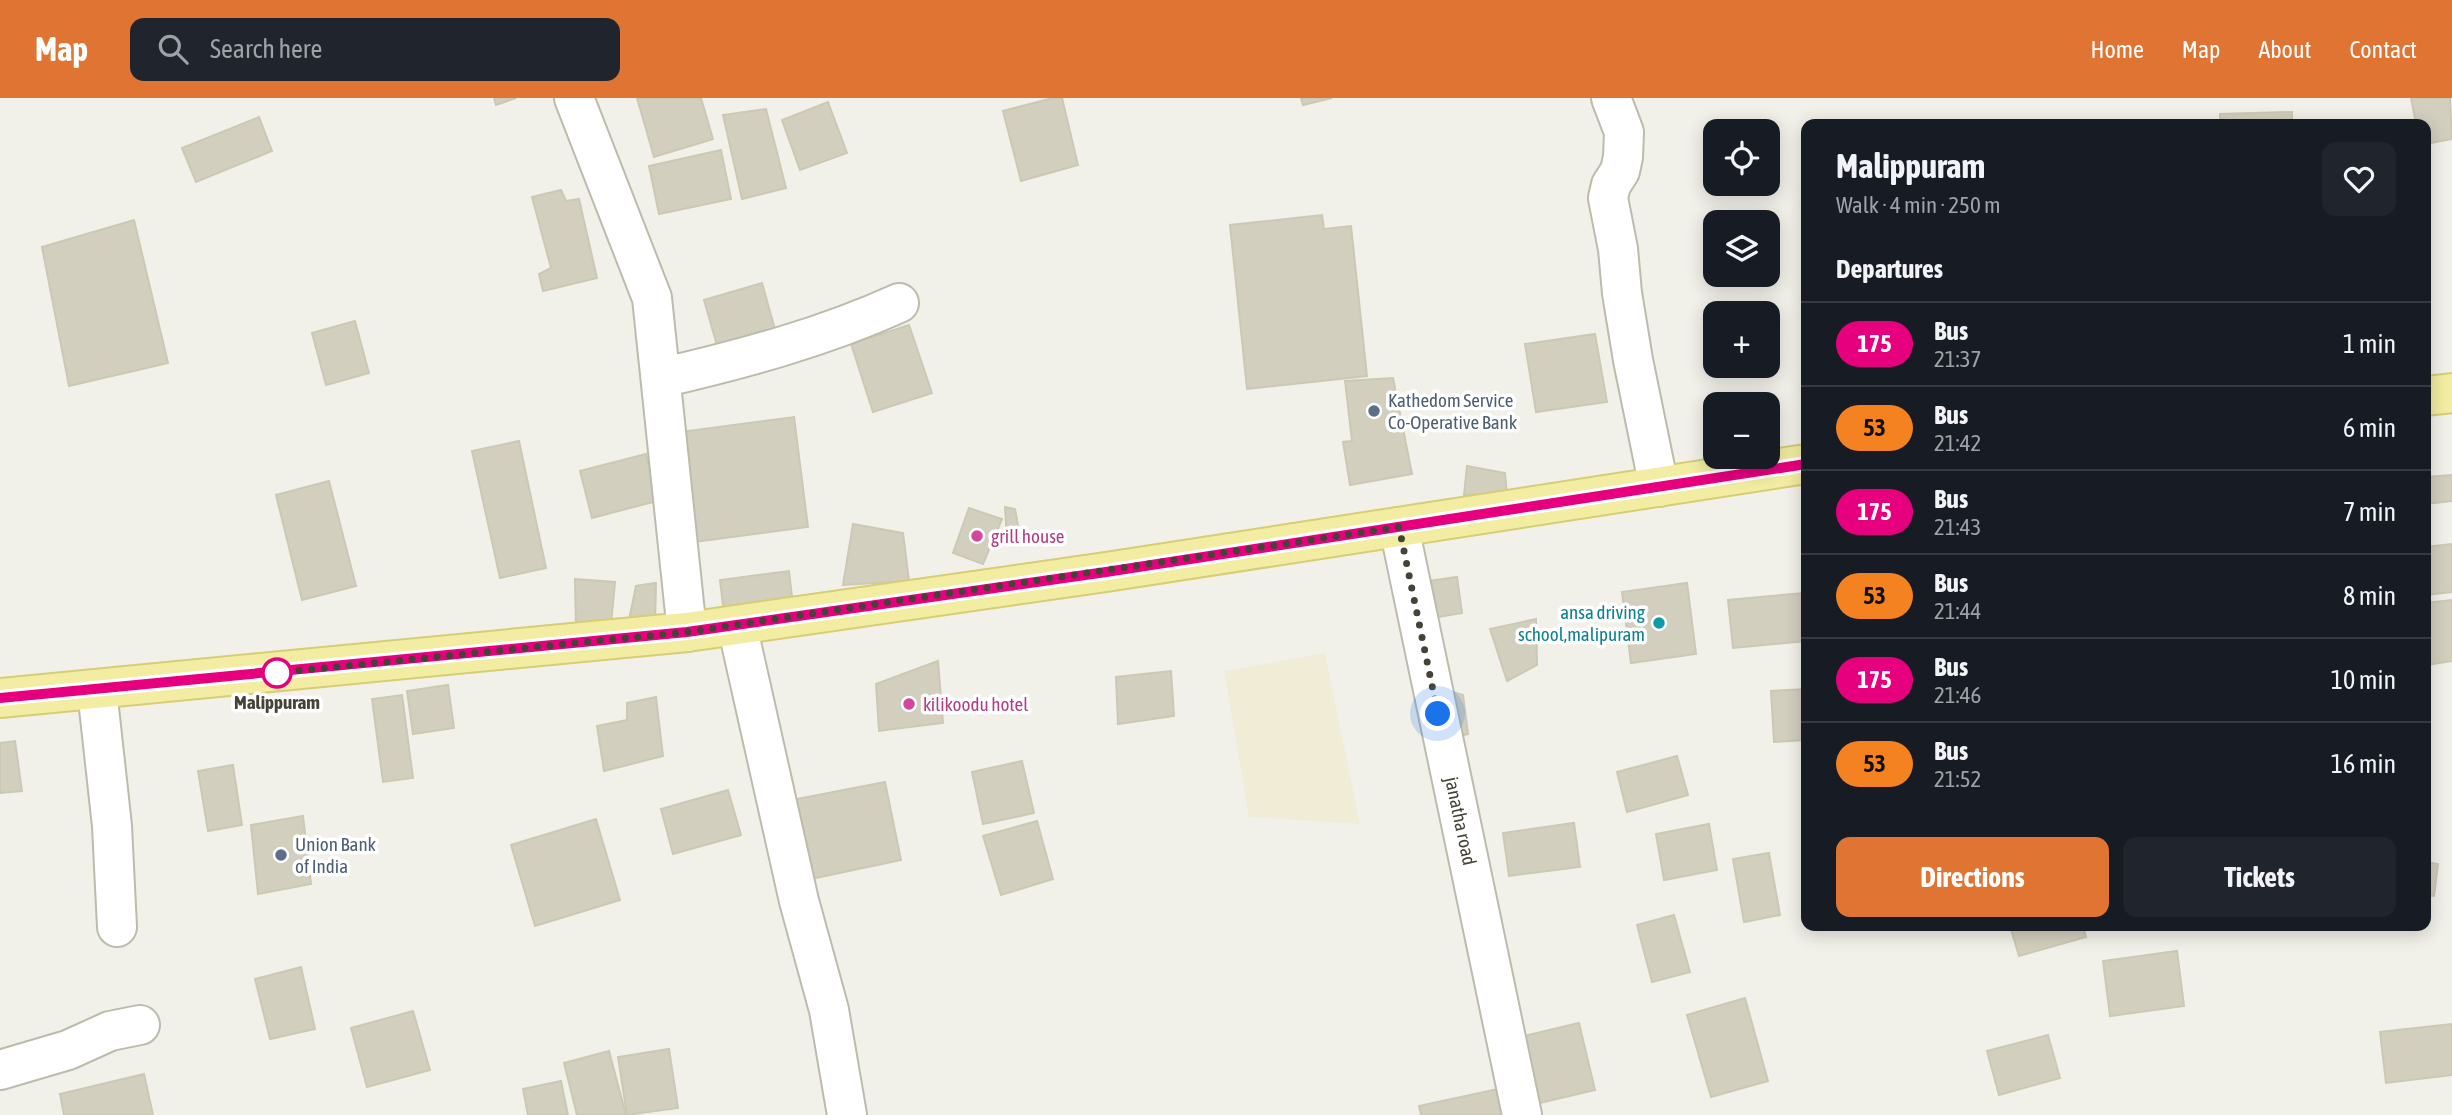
<!DOCTYPE html>
<meta charset="utf-8">
<style>
:root{--surface:#171b24;--page:#20242c;--text:#f1f3f6;--muted:#9ea1a6;--line:#363941;--accent:#e07432}
body{margin:0;font-family:"Asap Condensed",sans-serif;background:var(--page);color:var(--text);height:100vh;display:flex;flex-direction:column;font-size:26px;white-space:nowrap}
*{box-sizing:border-box;margin:0}
p{font-size:23px;color:var(--muted)}
.icon{flex:none;width:38px;height:38px;fill:none;stroke:currentColor;stroke-width:2;stroke-linecap:round;stroke-linejoin:round}
.map{position:relative;flex:1;overflow:hidden}
.drawer{position:absolute;left:1801px;top:21px;width:630px;height:812px;display:flex;flex-direction:column;background:var(--surface);border-radius:14px;box-shadow:0 4px 18px #0003}
.drawer>*{flex:none}
.badge{padding:0 14px;border-radius:23px;font-size:24px;line-height:46px}
.buttons{position:absolute;left:1703px;top:21px;display:grid;gap:14px}
.buttons a{display:grid;place-items:center;width:77px;height:77px;border-radius:14px;background:var(--surface);box-shadow:0 4px 18px #0003;font-size:35px}
.you{position:absolute;width:35px;height:35px;margin:-18px;border:5px solid #fff;border-radius:50%;background:#1a73e8;box-shadow:0 0 0 10px #1a73e833}
.map>.badge{position:absolute;translate:-50% -50%;box-shadow:0 0 0 4px #fff}
h2{padding:0 35px;font-size:26px;line-height:63px}
.round{display:grid;place-items:center;flex:none;width:74px;height:74px;border-radius:14px;background:var(--page)}
.head{display:flex;align-items:center;justify-content:space-between;height:119px;padding:0 35px}
h1{font-size:33px;font-weight:700;line-height:52px}
.action{display:flex;gap:14px;margin-top:auto;padding:14px 35px}
.action a{flex:1;height:80px;border-radius:14px;background:var(--accent);color:#fff;font-size:28px;font-weight:700;line-height:80px;text-align:center}
.action a+a{background:var(--page);color:var(--text)}
ul{padding:0;list-style:none}
li{display:flex;align-items:center;gap:21px;height:84px;padding:0 35px;border-top:2px solid var(--line)}
li div{flex:1}
li b{display:block;font-size:26px}
li em{font-style:normal}
li .badge{min-width:77px;font-weight:700;text-align:center}
header{display:flex;align-items:center;gap:42px;box-sizing:border-box;height:98px;padding:0 35px;background:var(--accent);color:#fff}
header strong{font-size:33px}
nav{display:flex;gap:38px;margin-inline-start:auto;font-size:24px}
.search{width:490px;height:63px;background:var(--page);display:flex;align-items:center;gap:18px;box-sizing:border-box;padding:0 24px;border-radius:14px;color:var(--muted);font-size:26px}
.map>svg:first-child{display:block}
.commercial{fill:#f1ecd6}
.building{fill:#d2cfbf;stroke:#ccc8b3;stroke-width:2}
.lines{fill:none;stroke-linecap:round;stroke-linejoin:round}
.street-casing{stroke:#bcbbac;stroke-width:42}
.primary-casing{stroke:#d5ce74;stroke-width:42}
.street{stroke:#fff;stroke-width:38}
.primary{stroke:#f2eda2;stroke-width:38}
.line-casing{stroke:#fff;stroke-width:16}
.line{stroke:#e6007e;stroke-width:10}
.walk{stroke:#454338;stroke-width:7;stroke-dasharray:0 12.6}
.service-dot{fill:#5c6f8a;stroke:#fff;stroke-width:2.5}
.hotel-dot{fill:#d1479c;stroke:#fff;stroke-width:2.5}
.culture-dot{fill:#0f9aa8;stroke:#fff;stroke-width:2.5}
.stop-dot{fill:#fff;stroke:#e6007e;stroke-width:3.5}
.labels{text-anchor:middle;dominant-baseline:central;stroke-width:7;stroke-linejoin:round;paint-order:stroke}
.service-label{font-size:19px;fill:#4e5e75;stroke:#fff;text-anchor:start}
.hotel-label{font-size:19px;fill:#b23c85;stroke:#fff;text-anchor:start}
.culture-label{font-size:19px;fill:#0d838f;stroke:#fff;text-anchor:end}
.stop-label{font-size:19px;font-weight:bold;fill:#454338;stroke:#fff}
.street-label{font-size:19px;fill:#454338;stroke:#fff}
</style>
<header>
<strong>Map</strong>
<div class="search"><svg class="icon" aria-label="search" viewBox="0 0 24 24"><circle cx="10" cy="10" r="6"/><path d="M15 15l6 6"/></svg>Search here</div>
<nav><a>Home</a><a>Map</a><a>About</a><a>Contact</a></nav>
</header>
<div class="map">
<svg width="2452" height="1017" viewBox="0 0 2452 1017">
<rect width="100%" height="100%" fill="#f2f1e9"/>
<polygon class="commercial" points="1325,555 1360,726 1249,719 1224,573"/>
<g class="building">
<polygon points="494,0 516,0 496,7"/>
<polygon points="637,0 701,0 713,41 654,59"/>
<polygon points="1053,0 1062,0 1078,67 1021,83 1003,13"/>
<polygon points="1301,0 1332,0 1303,7"/>
<polygon points="2411,0 2450,0 2452,41 2426,46 2426,26 2416,26"/>
<polygon points="828,4 847,55 800,72 782,22"/>
<polygon points="766,11 786,90 742,101 723,17"/>
<polygon points="2292,14 2292,26 2220,26 2220,16"/>
<polygon points="259,19 272,53 196,84 182,50"/>
<polygon points="721,52 731,101 659,116 649,68"/>
<polygon points="561,92 566,103 579,101 597,180 543,193 539,176 551,170 532,99"/>
<polygon points="1322,117 1324,131 1351,128 1367,278 1247,291 1230,127"/>
<polygon points="134,122 168,265 69,288 42,149"/>
<polygon points="762,185 778,242 720,258 704,202"/>
<polygon points="355,223 369,275 326,287 312,235"/>
<polygon points="909,227 932,295 873,314 851,246"/>
<polygon points="1595,236 1607,304 1536,314 1525,246"/>
<polygon points="1393,280 1412,376 1350,387 1343,344 1352,343 1345,283"/>
<polygon points="794,319 808,429 695,444 680,334"/>
<polygon points="519,343 546,470 500,480 472,353"/>
<polygon points="646,356 657,403 592,420 580,373"/>
<polygon points="1467,368 1505,375 1507,396 1464,397"/>
<polygon points="2452,377 2452,403 2426,406 2426,379"/>
<polygon points="329,383 356,488 302,502 276,397"/>
<polygon points="1005,409 1015,411 1020,438 1007,443"/>
<polygon points="969,410 1002,421 983,466 953,455"/>
<polygon points="853,426 903,435 909,483 843,487"/>
<polygon points="2452,446 2452,494 2426,497 2426,449"/>
<polygon points="789,473 793,507 724,516 720,482"/>
<polygon points="1457,479 1462,515 1426,521 1421,484"/>
<polygon points="575,481 615,484 611,526 576,533"/>
<polygon points="656,485 655,527 629,522 636,488"/>
<polygon points="1687,485 1696,556 1631,565 1622,494"/>
<polygon points="1803,495 1806,543 1733,550 1728,502"/>
<polygon points="2452,502 2452,563 2426,567 2426,505"/>
<polygon points="1536,521 1537,567 1507,583 1490,531"/>
<polygon points="938,563 943,625 879,633 876,586"/>
<polygon points="1171,573 1174,618 1118,626 1116,579"/>
<polygon points="448,587 454,630 413,636 407,593"/>
<polygon points="1439,590 1463,597 1468,636 1452,640"/>
<polygon points="1806,591 1806,642 1774,644 1771,593"/>
<polygon points="402,597 413,680 383,684 372,601"/>
<polygon points="656,599 663,658 604,673 597,628 627,622 627,605"/>
<polygon points="15,643 22,693 0,695 0,645"/>
<polygon points="1677,658 1688,697 1627,714 1617,674"/>
<polygon points="1022,663 1034,715 983,726 972,674"/>
<polygon points="233,667 242,727 208,733 198,673"/>
<polygon points="885,684 901,762 811,781 792,702"/>
<polygon points="728,692 741,737 673,756 661,711"/>
<polygon points="303,718 311,786 258,796 251,727"/>
<polygon points="596,721 620,802 535,828 511,747"/>
<polygon points="1037,723 1053,781 1001,797 983,738"/>
<polygon points="1574,725 1580,769 1509,778 1503,735"/>
<polygon points="1709,726 1717,772 1664,782 1656,736"/>
<polygon points="1769,755 1780,817 1744,824 1733,761"/>
<polygon points="2426,764 2438,766 2434,798 2426,797"/>
<polygon points="1674,817 1690,874 1652,884 1637,827"/>
<polygon points="2010,828 2083,828 2086,839 2019,858"/>
<polygon points="2177,853 2184,908 2110,918 2103,863"/>
<polygon points="301,869 315,931 270,941 255,881"/>
<polygon points="1745,900 1768,983 1711,999 1687,917"/>
<polygon points="413,913 430,972 367,989 351,930"/>
<polygon points="1579,925 1595,992 1531,1007 1516,940"/>
<polygon points="2452,926 2452,977 2386,985 2380,934"/>
<polygon points="2048,937 2060,980 1999,997 1987,953"/>
<polygon points="669,951 678,1010 627,1017 618,959"/>
<polygon points="609,953 626,1017 577,1017 564,965"/>
<polygon points="144,976 153,1017 64,1017 60,996"/>
<polygon points="561,983 568,1017 528,1017 523,991"/>
<polygon points="1498,991 1502,1017 1421,1017 1419,1008"/>
</g>
<g class="lines">
<g class="street-casing">
<g id="street">
<polyline points="574,0 652,200 687,534"/>
<polyline points="1611,0 1624,34 1623,59 1620,73 1611,87 1608,100 1618,151 1622,195 1633,262 1659,389"/>
<path d="M661,280C742,261 822,240 899,205"/>
<polyline points="1399,429 1522,1017"/>
<polyline points="737,527 799,803 829,912 847,1017"/>
<polyline points="97,592 112,728 117,829"/>
<polyline points="0,972 68,952 110,933 140,927"/>
</g>
</g>
<g class="primary-casing">
<g id="primary">
<polyline points="2426,298 2452,295"/>
<polyline points="0,600 687,534 1106,474 1806,366"/>
</g>
</g>
<use href="#street" class="street"/>
<use href="#primary" class="primary"/>
</g>
<g class="lines">
<g class="line-casing">
<polyline id="line" points="0,600 687,534 1106,474 1806,366"/>
</g>
<use href="#line" class="line"/>
<polyline class="walk" points="277,575 263,576 687,534 1399,429 1438,616"/>
</g>
<g class="service-dot">
<circle cx="1374" cy="313" r="7"/>
<circle cx="281" cy="757" r="7"/>
</g>
<g class="hotel-dot">
<circle cx="977" cy="438" r="7"/>
<circle cx="909" cy="606" r="7"/>
</g>
<circle class="culture-dot" cx="1659" cy="525" r="7"/>
<circle class="stop-dot" cx="277" cy="575" r="14"/>
<g class="labels">
<g class="service-label">
<text x="1388" y="302">Kathedom Service<tspan x="1388" dy="22">Co-Operative Bank</tspan></text>
<text x="295" y="746">Union Bank<tspan x="295" dy="22">of India</tspan></text>
</g>
<g class="hotel-label">
<text x="991" y="438">grill house</text>
<text x="923" y="606">kilikoodu hotel</text>
</g>
<g class="culture-label">
<text x="1645" y="514">ansa driving<tspan x="1645" dy="22">school,malipuram</tspan></text>
</g>
<g class="stop-label">
<text x="277" y="604">Malippuram</text>
</g>
<g class="street-label">
<text transform="translate(1461 723) rotate(78)">janatha road</text>
</g>
</g>
</svg>
<div class="buttons">
<a><svg class="icon" aria-label="locate" viewBox="0 0 24 24"><circle cx="12" cy="12" r="6"/><path d="M12 2v4M12 18v4M2 12h4M18 12h4"/></svg></a>
<a><svg class="icon" aria-label="layers" viewBox="0 0 24 24"><path d="M12 4l9 5-9 5-9-5zM3 14l9 5 9-5"/></svg></a>
<a>+</a>
<a>−</a>
</div>
<div class="you" style="left:1438px;top:616px"></div>
<section class="drawer">
<div class="head"><div><h1>Malippuram</h1><p>Walk · 4 min · 250 m</p></div><a class="round"><svg class="icon" aria-label="heart" viewBox="0 0 24 24"><path d="M12 20l-8-8c-3-5 5-10 8-4 3-6 11-1 8 4z"/></svg></a></div>
<h2>Departures</h2>
<ul>
<li><span class="badge" style="background:#e6007e;color:#fff">175</span><div><b>Bus</b><p>21:37</p></div><em>1 min</em></li>
<li><span class="badge" style="background:#f58220;color:#111">53</span><div><b>Bus</b><p>21:42</p></div><em>6 min</em></li>
<li><span class="badge" style="background:#e6007e;color:#fff">175</span><div><b>Bus</b><p>21:43</p></div><em>7 min</em></li>
<li><span class="badge" style="background:#f58220;color:#111">53</span><div><b>Bus</b><p>21:44</p></div><em>8 min</em></li>
<li><span class="badge" style="background:#e6007e;color:#fff">175</span><div><b>Bus</b><p>21:46</p></div><em>10 min</em></li>
<li><span class="badge" style="background:#f58220;color:#111">53</span><div><b>Bus</b><p>21:52</p></div><em>16 min</em></li>
</ul>
<div class="action"><a>Directions</a><a>Tickets</a></div>
</section>
</div>
